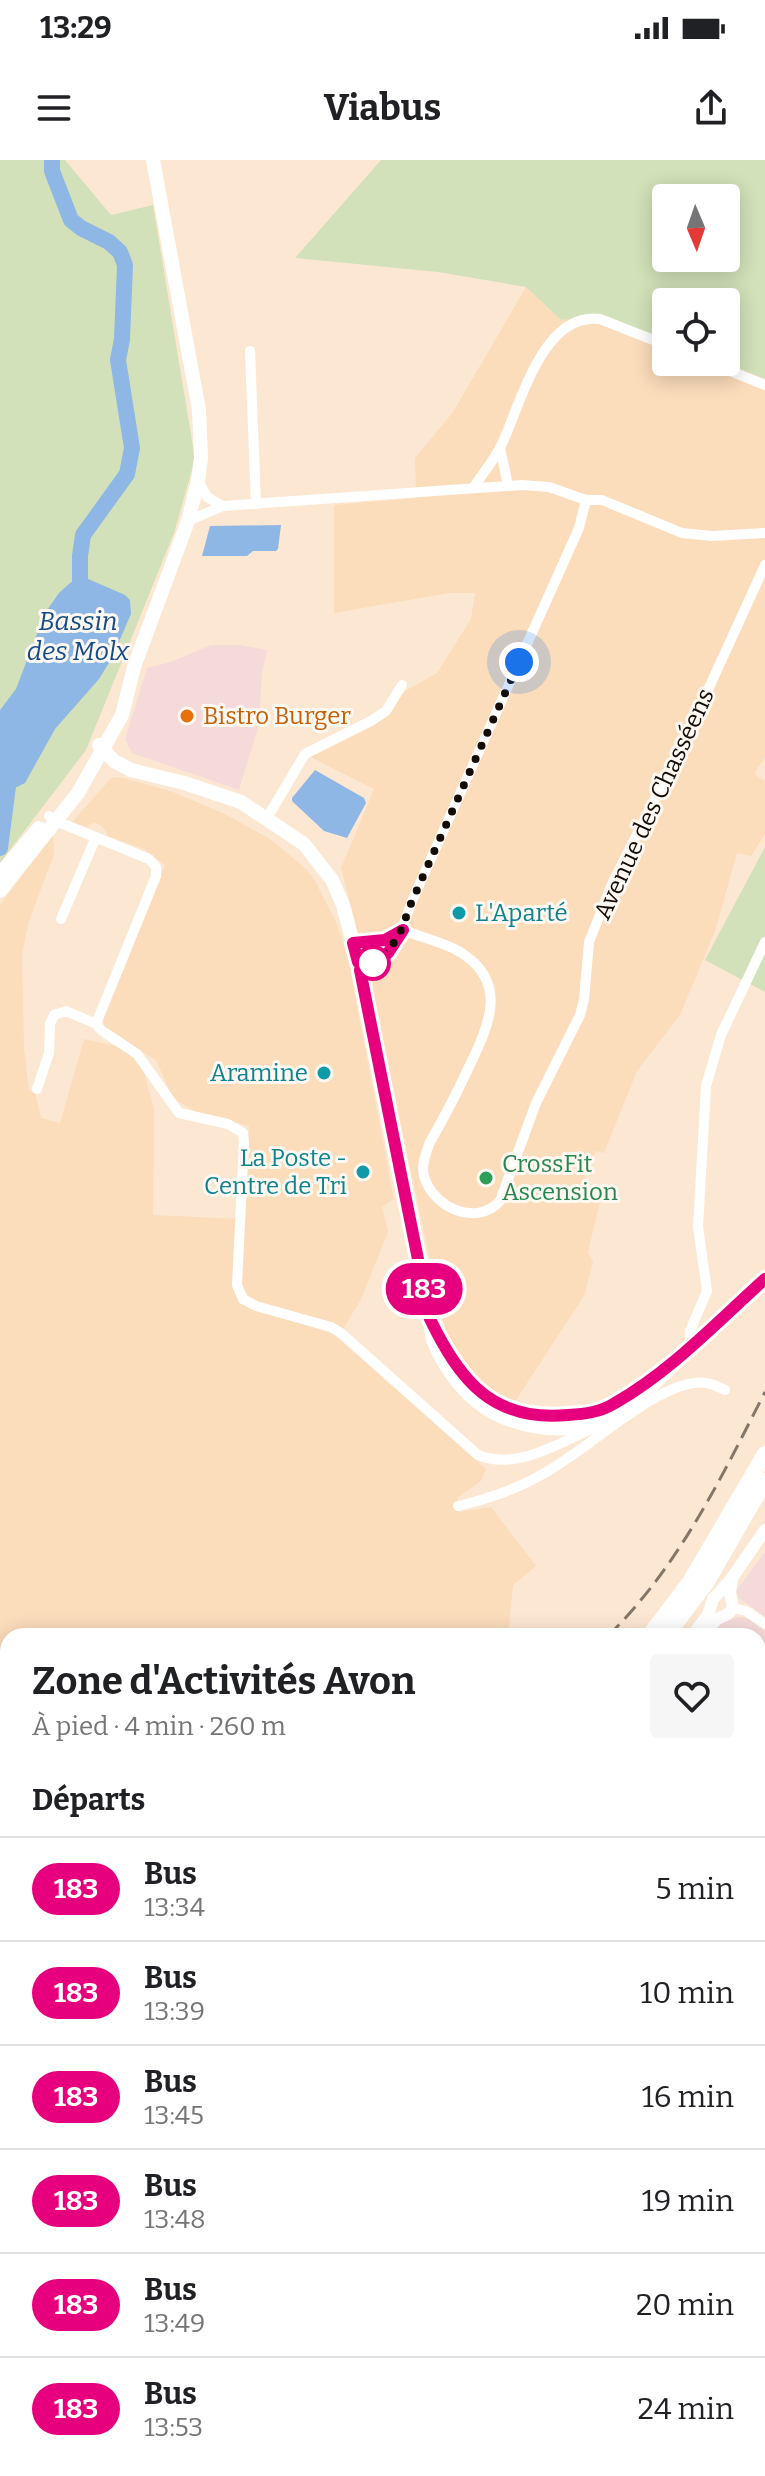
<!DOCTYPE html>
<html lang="fr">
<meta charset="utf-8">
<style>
:root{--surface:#fff;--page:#f6f6f6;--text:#202124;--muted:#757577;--line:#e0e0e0}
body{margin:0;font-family:Bitter,serif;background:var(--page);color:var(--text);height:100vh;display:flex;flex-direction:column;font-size:30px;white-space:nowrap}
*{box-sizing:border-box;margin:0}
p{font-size:26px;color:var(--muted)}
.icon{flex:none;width:44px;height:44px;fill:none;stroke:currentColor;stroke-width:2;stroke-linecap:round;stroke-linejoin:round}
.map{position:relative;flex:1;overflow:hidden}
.panel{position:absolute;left:0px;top:1468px;width:766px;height:848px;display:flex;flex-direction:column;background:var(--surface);border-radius:24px 24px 0 0;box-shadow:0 4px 20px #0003}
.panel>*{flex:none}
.badge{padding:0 16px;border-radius:26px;font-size:28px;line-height:52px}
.needle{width:52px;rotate:178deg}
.buttons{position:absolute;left:652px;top:24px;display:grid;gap:16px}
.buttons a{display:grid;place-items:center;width:88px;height:88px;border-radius:8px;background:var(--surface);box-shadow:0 4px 20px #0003;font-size:40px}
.you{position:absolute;width:40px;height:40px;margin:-20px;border:6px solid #fff;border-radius:50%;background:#1a73e8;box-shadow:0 0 0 12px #1a73e833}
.map>.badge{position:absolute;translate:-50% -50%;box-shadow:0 0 0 4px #fff}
h2{padding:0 32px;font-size:30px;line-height:72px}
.round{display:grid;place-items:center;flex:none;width:84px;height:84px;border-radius:8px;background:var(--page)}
.head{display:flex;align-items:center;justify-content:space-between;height:136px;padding:0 32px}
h1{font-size:38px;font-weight:700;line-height:60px}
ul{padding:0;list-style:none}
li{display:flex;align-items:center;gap:24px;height:104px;padding:0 32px;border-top:2px solid var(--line)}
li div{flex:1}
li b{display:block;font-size:30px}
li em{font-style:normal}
li .badge{min-width:88px;font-weight:700;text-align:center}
.status{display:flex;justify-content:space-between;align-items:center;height:56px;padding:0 40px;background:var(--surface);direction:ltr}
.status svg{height:22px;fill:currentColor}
header{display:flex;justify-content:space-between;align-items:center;height:104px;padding:0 32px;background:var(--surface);font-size:36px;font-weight:700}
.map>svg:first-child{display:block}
.commercial{fill:#f5dada}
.built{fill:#fbdcbb}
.education{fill:#eadcef}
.green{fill:#d2e1b9;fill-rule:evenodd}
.water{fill:#8fb7e5}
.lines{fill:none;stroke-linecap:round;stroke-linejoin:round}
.stream{stroke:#8fb7e5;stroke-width:3}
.river{stroke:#8fb7e5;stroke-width:16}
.minor{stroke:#fff;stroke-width:10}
.tertiary{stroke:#fff;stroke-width:12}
.secondary{stroke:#fff;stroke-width:14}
.trunk{stroke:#fff;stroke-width:16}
.rail{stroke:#847668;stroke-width:3;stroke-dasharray:16 8;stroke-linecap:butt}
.line-casing{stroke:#fff;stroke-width:18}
.line{stroke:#e6007e;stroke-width:12}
.walk{stroke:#140b04;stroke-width:8;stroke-dasharray:0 14.4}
.food-dot{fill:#e8710a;stroke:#fdf8f2;stroke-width:3}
.culture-dot{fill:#0f9aa8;stroke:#fdf8f2;stroke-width:3}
.stop-dot{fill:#fff;stroke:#e6007e;stroke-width:4}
.leisure-dot{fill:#2e9e5b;stroke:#fdf8f2;stroke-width:3}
.labels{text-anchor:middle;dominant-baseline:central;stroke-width:6;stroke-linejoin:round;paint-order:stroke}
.food-label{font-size:24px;fill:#c56008;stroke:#fdf8f2;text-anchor:start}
.street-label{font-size:24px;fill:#140b04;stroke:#fdf8f2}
.culture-label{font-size:24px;fill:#0d838f;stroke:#fdf8f2;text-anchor:end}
.leisure-label{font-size:24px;fill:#27864d;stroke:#fdf8f2;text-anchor:start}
.water-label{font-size:26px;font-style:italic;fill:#154c85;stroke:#fdf8f2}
</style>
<div class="status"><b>13:29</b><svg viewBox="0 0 49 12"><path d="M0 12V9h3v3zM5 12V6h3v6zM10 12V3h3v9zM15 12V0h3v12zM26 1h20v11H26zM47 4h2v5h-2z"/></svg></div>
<header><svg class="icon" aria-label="menu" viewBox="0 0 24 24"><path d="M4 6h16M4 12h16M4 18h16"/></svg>Viabus<svg class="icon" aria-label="share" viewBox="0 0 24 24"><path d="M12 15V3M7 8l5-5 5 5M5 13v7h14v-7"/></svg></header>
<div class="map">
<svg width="765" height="2316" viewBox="0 0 765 2316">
<rect width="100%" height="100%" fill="#fce8d2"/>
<g class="commercial">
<polygon points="211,485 241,485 267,490 262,513 259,565 239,630 132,593 125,579 147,508 173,501"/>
<polygon points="765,1392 765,1457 739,1438 736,1431"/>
<polygon points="739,1457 748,1458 765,1471 765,1588 758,1591 758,1476 709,1476 723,1461"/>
<polygon points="8,1932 8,2034 0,2033 0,1937"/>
</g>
<g class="built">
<polygon points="526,127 561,160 600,154 666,180 666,202 723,202 765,219 765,597 754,614 765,621 765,674 751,696 737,693 715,771 680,855 637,911 604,993 596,991 579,1030 601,1038 588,1092 593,1102 584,1136 514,1243 485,1227 463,1205 445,1171 371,823 341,708 374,629 307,595 385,554 405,531 437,513 471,459 475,433 449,433 334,453 334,345 416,338 415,298 453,252"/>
<polygon points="112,617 124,618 173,632 225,654 270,679 305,708 314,719 337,764 347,794 394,1039 382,1047 388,1072 361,1139 342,1171 257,1143 246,1136 241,1122 249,966 197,952 173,939 156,900 107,871 104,865 103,859 165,705 144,689 108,676 102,666 94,662 87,667 72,662"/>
<polygon points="53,675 54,694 29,761 22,794 24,887 29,931 35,932 41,958 60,963 84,879 125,888 142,905 154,949 153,1055 240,1059 239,1143 333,1174 486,1309 481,1321 457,1338 459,1352 491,1347 536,1406 513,1425 508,1476 8,1476 8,1743 0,1746 0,745"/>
<polygon points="765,1590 765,1886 758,1885 758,1592"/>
</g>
<polygon class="education" points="5,2301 8,2302 8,2308 64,2310 64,2316 3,2316"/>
<g class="green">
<polygon points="0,0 65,0 111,55 153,45 195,299 174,373 86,590 0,703"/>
<path d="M381,0H765V219L723,202H726V142H666V180L600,154L561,160L526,127L438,112L295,98ZM666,38H726V98H666Z"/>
<polygon points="765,687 765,832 705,800"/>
</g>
<g class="water">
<polygon points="281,365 278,389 276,391 253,391 247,396 202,396 210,366"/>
<polygon points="79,415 125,435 130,440 131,454 112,498 99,519 55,569 25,623 11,630 0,628 0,550 16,529 45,453 59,433"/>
<polygon points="315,610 364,638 366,643 347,678 324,671 292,641 292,638"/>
</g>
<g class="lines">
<polyline class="stream" points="7,2146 8,2141"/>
<g class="river">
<polyline points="52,0 52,11 71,60 81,68 109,82 120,92 125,105 122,179 118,200 132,288 127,314 83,375 80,396 80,435"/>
<polyline points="0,688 10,611"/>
</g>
<g class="minor">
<polyline points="250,191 256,344"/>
<polyline points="708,202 765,225"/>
<polyline points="500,288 508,325"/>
<polyline points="198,321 207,337 223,346"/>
<path d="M474,327C483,313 494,300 501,286C521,244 542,152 600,159L666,185"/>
<polyline points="188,361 223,346 522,325 549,327 586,340 602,340 682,373 712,376 765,373"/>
<polyline points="49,656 63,664 149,699 156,707 156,716 96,864"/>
<polyline points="267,658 305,594 371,561 386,551 402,525"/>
<polyline points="61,759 96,677"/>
<path d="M403,770C423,778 448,783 466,796C511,828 484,875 466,913C455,937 442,961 429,984C426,994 421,1005 424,1016C433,1048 476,1067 500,1041L536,943L580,855L584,839L589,782L612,724L691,567L765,405"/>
<polyline points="353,783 385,780 401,771"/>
<path d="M360,810C399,787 397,782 412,741L579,368L586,340"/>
<path d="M37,929L49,893L50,864L54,855L66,851L96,864L101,870L137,894L179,953L228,964L243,973L244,982L237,1125L243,1139L256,1146L331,1167L341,1173L478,1295C517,1311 558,1283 594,1268"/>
<polyline points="690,1188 690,1171 707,1131 698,1067 706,926 721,875 765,782"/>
<path d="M600,1275C623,1258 667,1225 695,1223C706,1221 715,1225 725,1230"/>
<path d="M458,1346C519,1332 551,1312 600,1275L596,1268"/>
<polyline points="733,1448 746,1451 765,1464"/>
<polyline points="758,1667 758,1682"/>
<polyline points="758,1715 765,1736"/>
<polyline points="758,1747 765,1741"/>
<polyline points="758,1888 765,1888"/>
<polyline points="758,2018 765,2018"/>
<polyline points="0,2218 8,2219"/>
<polyline points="0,2291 8,2292"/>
<polyline points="115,2308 156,2316"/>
<polyline points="164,2308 167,2316"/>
<polyline points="193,2311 215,2316"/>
<polyline points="417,2316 418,2308"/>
</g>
<g class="tertiary">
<polyline points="692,1476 708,1455 713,1439 732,1418 765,1370"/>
<polyline points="702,1476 717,1459 728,1454 733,1448 730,1433 732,1418"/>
<polyline points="0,1907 8,1902"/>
</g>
<g class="secondary">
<path d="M99,585L114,601L131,610L184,623L241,642L304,684L332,720L343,745L360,810L433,1180C447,1215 474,1248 511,1260C593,1288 636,1244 689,1189C713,1164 739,1142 765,1119"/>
<polyline points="0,714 39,668"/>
<polyline points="0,731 78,633 122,555 134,507 188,361 198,321 201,298 199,250 153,0"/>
<path d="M473,1226C507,1254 557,1265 599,1250C617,1244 633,1232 648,1220"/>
</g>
<g class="trunk">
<polyline points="649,1476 690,1422 765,1294"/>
<polyline points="666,1476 706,1423 765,1321"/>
<polyline points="0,1866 8,1862"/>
<polyline points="0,1888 8,1883"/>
</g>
<g class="rail">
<path d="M608,1476C679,1406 720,1320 765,1232"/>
<polyline points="0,1674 8,1680"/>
<polyline points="0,1705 8,1703"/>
<polyline points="0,1717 8,1715"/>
<polyline points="0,1741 8,1737"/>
<polyline points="0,1819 8,1813"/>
</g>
</g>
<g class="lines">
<g class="line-casing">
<path id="line" d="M358,802L353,783L385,780L403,770L388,793L360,810L430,1159C460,1221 493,1262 568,1255C585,1254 601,1252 615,1243C671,1211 717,1162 765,1119"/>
</g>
<use href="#line" class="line"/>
<path class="walk" d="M373,803C400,782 400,772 412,741L519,502"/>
</g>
<circle class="food-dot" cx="187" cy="556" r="8"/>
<g class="culture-dot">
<circle cx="459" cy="753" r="8"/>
<circle cx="324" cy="913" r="8"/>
<circle cx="363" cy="1012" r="8"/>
</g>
<circle class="stop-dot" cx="373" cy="803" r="16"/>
<circle class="leisure-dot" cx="486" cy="1018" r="8"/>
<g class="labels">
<g class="food-label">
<text x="203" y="556">Bistro Burger</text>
</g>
<g class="street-label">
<text transform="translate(654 644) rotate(-65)">Avenue des Chasséens</text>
</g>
<g class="culture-label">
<text x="475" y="753" text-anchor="start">L'Aparté</text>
<text x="308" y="913">Aramine</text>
<text x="347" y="998">La Poste -<tspan x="347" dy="28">Centre de Tri</tspan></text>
</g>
<g class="leisure-label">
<text x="502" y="1004">CrossFit<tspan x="502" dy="28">Ascension</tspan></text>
</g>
<g class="water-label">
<text x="78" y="461">Bassin<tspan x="78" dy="30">des Molx</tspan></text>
</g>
</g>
</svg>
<div class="buttons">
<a><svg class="needle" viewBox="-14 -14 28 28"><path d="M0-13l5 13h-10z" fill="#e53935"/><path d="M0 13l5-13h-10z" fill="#757577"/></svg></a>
<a><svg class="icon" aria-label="locate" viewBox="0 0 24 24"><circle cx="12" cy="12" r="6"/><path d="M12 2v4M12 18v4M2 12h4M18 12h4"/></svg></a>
</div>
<div class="you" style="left:519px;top:502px"></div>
<b class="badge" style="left:424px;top:1129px;background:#e6007e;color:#fff">183</b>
<section class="panel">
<div class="head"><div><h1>Zone d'Activités Avon</h1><p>À pied · 4 min · 260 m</p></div><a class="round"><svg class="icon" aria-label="heart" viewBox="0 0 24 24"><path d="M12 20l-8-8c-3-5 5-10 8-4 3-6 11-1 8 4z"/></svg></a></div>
<h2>Départs</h2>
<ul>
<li><span class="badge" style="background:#e6007e;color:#fff">183</span><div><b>Bus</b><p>13:34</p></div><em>5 min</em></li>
<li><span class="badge" style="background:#e6007e;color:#fff">183</span><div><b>Bus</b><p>13:39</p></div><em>10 min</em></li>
<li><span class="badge" style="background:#e6007e;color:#fff">183</span><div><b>Bus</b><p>13:45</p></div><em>16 min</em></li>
<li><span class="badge" style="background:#e6007e;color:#fff">183</span><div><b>Bus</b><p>13:48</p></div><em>19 min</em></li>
<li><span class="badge" style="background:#e6007e;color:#fff">183</span><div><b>Bus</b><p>13:49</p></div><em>20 min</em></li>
<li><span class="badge" style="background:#e6007e;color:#fff">183</span><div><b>Bus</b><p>13:53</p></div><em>24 min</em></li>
</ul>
</section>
</div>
